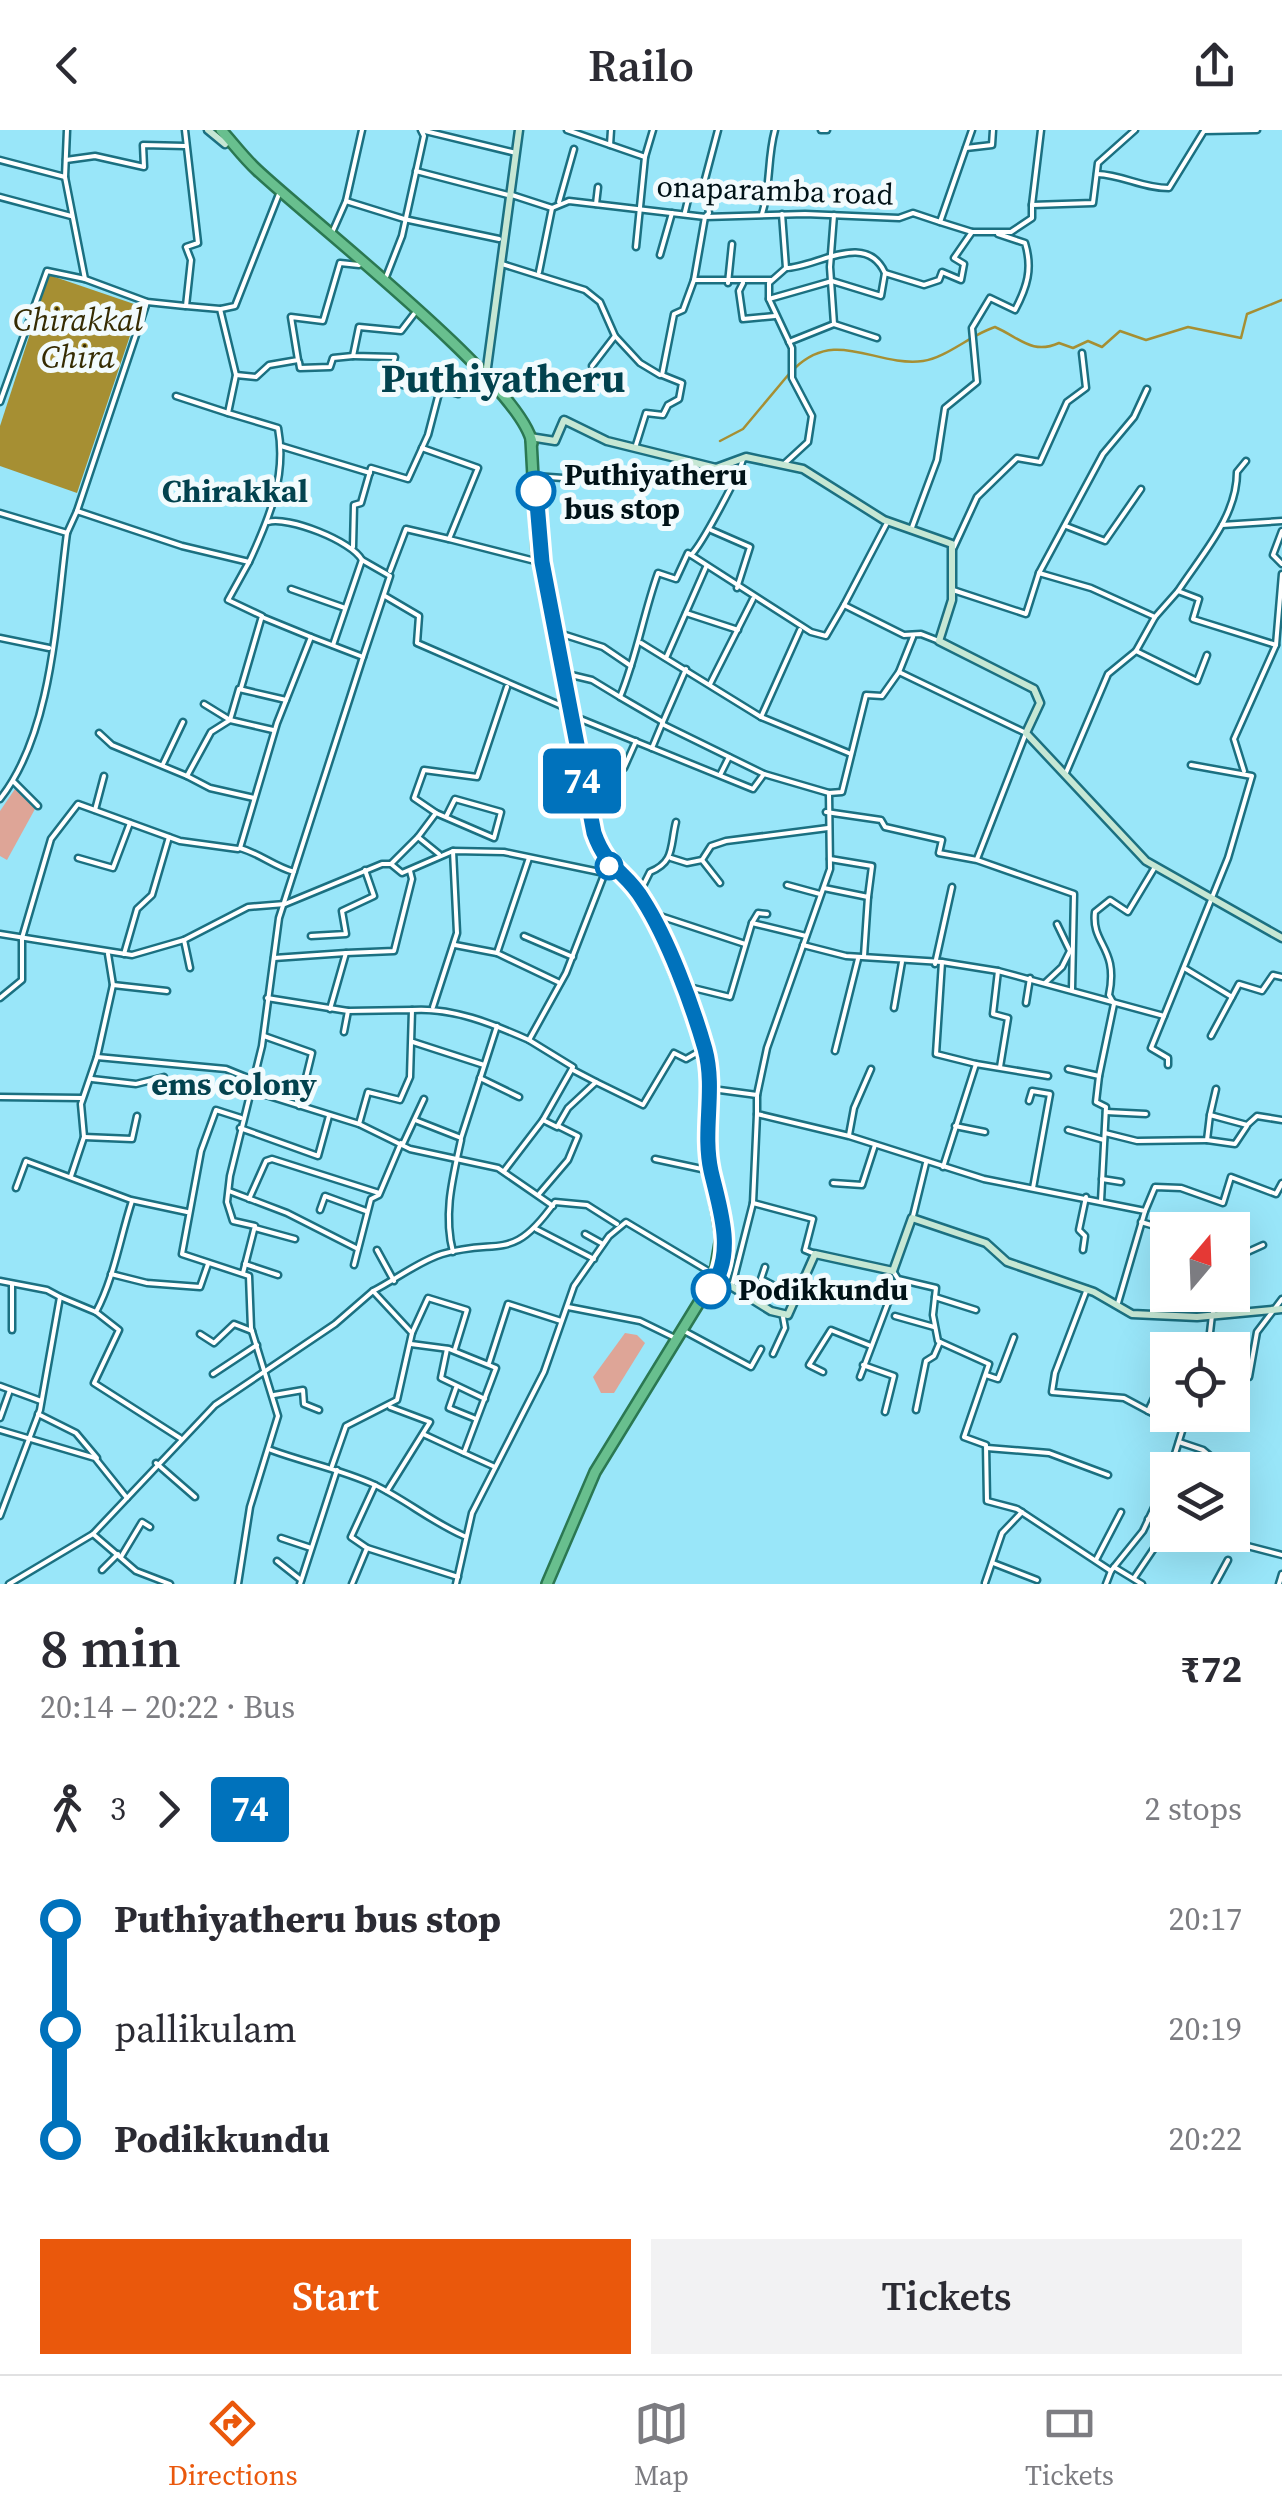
<!DOCTYPE html>
<meta charset="utf-8">
<style>
:root{--surface:#fff;--page:#f2f2f3;--text:#2b2b33;--muted:#7c7c81;--line:#e1e1e2;--accent:#ea580c}
body{margin:0;font-family:"Source Serif 4",serif;background:var(--page);color:var(--text);height:100vh;display:flex;flex-direction:column;font-size:38px;white-space:nowrap}
*{box-sizing:border-box;margin:0}
p{font-size:32px;color:var(--muted)}
.icon{flex:none;width:55px;height:55px;fill:none;stroke:currentColor;stroke-width:2;stroke-linecap:round;stroke-linejoin:round}
.map{position:relative;height:1454px;overflow:hidden}
.side{display:flex;flex-direction:column;background:var(--surface);flex:1}
.side>*{flex:none}
.badge{padding:0 20px;border-radius:8px;font-size:35px;line-height:65px}
.needle{width:65px;rotate:19deg}
.buttons{position:absolute;left:1150px;top:1082px;display:grid;gap:20px}
.buttons a{display:grid;place-items:center;width:100px;height:100px;border-radius:0px;background:var(--surface);box-shadow:0 10px 40px #0002;font-size:50px}
.map>.badge{position:absolute;translate:-50% -50%;box-shadow:0 0 0 5px #fff}
.legs{display:flex;align-items:center;gap:15px;height:110px;padding:0 40px;font-size:32px}
.legs p{margin-inline-start:auto}
.head{display:flex;align-items:center;justify-content:space-between;height:170px;padding:0 40px}
h1{font-size:55px;font-weight:600;line-height:75px}
.primary-button{display:flex;gap:20px;margin-top:auto;padding:20px 40px}
.primary-button a{flex:1;height:115px;border-radius:0px;background:var(--accent);color:#fff;font-size:40px;font-weight:600;line-height:115px;text-align:center}
.primary-button a+a{background:var(--page);color:var(--text)}
ul{padding:0 40px;list-style:none}
li{display:flex;align-items:center;gap:35px;height:110px;font-size:38px}
li i{display:grid;place-items:center;width:15px;height:100%;margin:0 12px;background:currentColor}
li i::after{content:'';width:25px;height:25px;margin:-12px;border:8px solid;border-radius:50%;background:var(--surface)}
li p{margin-inline-start:auto}
li:first-child i{background:linear-gradient(#0000 50%,currentColor 0)}
li:last-child i{background:linear-gradient(currentColor 50%,#0000 0)}
header{display:flex;justify-content:space-between;align-items:center;height:130px;padding:0 40px;background:var(--surface);font-size:45px;font-weight:600}
.dock{display:flex;justify-content:space-around;align-items:center;height:140px;border-top:2px solid var(--line);background:var(--surface);font-size:28px;color:var(--muted)}
.dock a{display:grid;justify-items:center;gap:5px}
.dock .selected{color:var(--accent)}
.map>svg:first-child{display:block}
.green{fill:#dea597}
.water{fill:#a68f33}
.lines{fill:none;stroke-linecap:round;stroke-linejoin:round}
.stream{stroke:#a68f33;stroke-width:2.5}
.minor-casing{stroke:#1b7081;stroke-width:9}
.secondary-casing{stroke:#1b7081;stroke-width:11}
.trunk-casing{stroke:#2b7852;stroke-width:14}
.minor{stroke:#fff;stroke-width:4}
.secondary{stroke:#c6e7d4;stroke-width:6}
.trunk{stroke:#68bf8e;stroke-width:9}
.line-1-casing{stroke:#fff;stroke-width:22}
.line-1{stroke:#0072bc;stroke-width:15}
.stop-1-dot{fill:#fff;stroke:#0072bc;stroke-width:5}
.labels{text-anchor:middle;dominant-baseline:central;stroke-width:10;stroke-linejoin:round;paint-order:stroke}
.street-label{font-size:30px;fill:#001217;stroke:#f2fbfd}
.stop-label{font-size:30px;font-weight:bold;fill:#001217;stroke:#f2fbfd;text-anchor:start}
.water-label{font-size:32px;font-style:italic;fill:#362c03;stroke:#f2fbfd}
.neighbourhood-label{font-size:32px;font-weight:bold;fill:#02424e;stroke:#f2fbfd}
.district-label{font-size:40px;font-weight:bold;fill:#02424e;stroke:#f2fbfd}
</style>
<header><svg class="icon" aria-label="back" viewBox="0 0 24 24"><path d="M15 5l-7 7 7 7"/></svg>Railo<svg class="icon" aria-label="share" viewBox="0 0 24 24"><path d="M12 15V3M7 8l5-5 5 5M5 13v7h14v-7"/></svg></header>
<div class="map">
<svg width="1282" height="1454" viewBox="0 0 1282 1454">
<rect width="100%" height="100%" fill="#99e6f9"/>
<g class="green">
<polygon points="15,659 35,679 7,730 0,726 0,681"/>
<polygon points="625,1203 637,1205 645,1213 614,1263 601,1263 593,1247"/>
</g>
<polygon class="water" points="49,145 140,176 77,363 0,336 0,296"/>
<g class="lines">
<g class="stream">
<path d="M795,238C837,198 875,237 923,231C946,228 972,204 995,197C1020,208 1032,225 1059,213L1073,218L1088,211L1102,217L1120,201L1146,210L1188,197L1241,208L1247,184L1282,170"/>
<polyline points="720,311 743,299 789,244"/>
</g>
<g class="minor-casing">
<g id="minor">
<polyline points="67,0 65,47 85,149 147,172 185,176"/>
<polyline points="567,0 645,27"/>
<polyline points="821,0 827,0"/>
<polyline points="425,1 516,23"/>
<polyline points="610,15 611,0"/>
<polyline points="966,18 992,15 993,0"/>
<polyline points="0,30 65,47"/>
<polyline points="66,30 95,26 144,37 143,15 185,16"/>
<polyline points="416,41 508,65"/>
<path d="M1097,44C1124,45 1141,58 1169,58L1204,1L1257,0"/>
<polyline points="704,53 718,0"/>
<polyline points="512,65 552,78 569,71 705,87 805,84 899,88 913,83 940,92 972,0"/>
<polyline points="0,67 71,86"/>
<polyline points="346,71 404,89 499,109"/>
<polyline points="559,72 574,19"/>
<polyline points="596,74 598,57"/>
<polyline points="1032,75 1041,0"/>
<path d="M762,84C771,56 767,29 775,0"/>
<polyline points="940,92 972,102"/>
<polyline points="331,105 346,71 362,0"/>
<polyline points="636,117 645,27 653,0"/>
<polyline points="660,125 672,83"/>
<polyline points="502,134 585,160 600,172 615,206 640,233 660,245"/>
<path d="M786,138C815,138 866,100 885,143"/>
<polyline points="539,142 552,78"/>
<polyline points="386,147 402,106 424,6 421,0"/>
<polyline points="694,150 771,150"/>
<polyline points="728,153 732,114"/>
<polyline points="743,153 739,161 743,189 775,186"/>
<polyline points="769,169 769,153 786,138 782,84"/>
<polyline points="221,179 235,176 279,64"/>
<polyline points="414,184 401,201 359,197 353,226 395,227 388,251 417,259 440,259"/>
<polyline points="834,194 877,208"/>
<polyline points="789,212 834,194 830,137 834,85"/>
<polyline points="299,232 300,238 330,237 333,228 353,226"/>
<polyline points="592,236 615,206"/>
<polyline points="236,245 256,247 269,235 298,230 291,187 323,191 340,133 359,135"/>
<polyline points="176,266 228,283"/>
<polyline points="0,272 47,141 85,149"/>
<polyline points="281,316 370,343"/>
<polyline points="422,318 478,338 449,409 539,432"/>
<polyline points="635,318 646,283 663,285 668,275 679,269 682,253 662,245 674,184 683,180 694,150 705,87 709,83 704,53 691,57 685,82"/>
<polyline points="783,335 808,312 812,286 792,248 792,218 769,169 832,151 881,166 885,143 924,155 939,150 942,142 961,150 964,134 954,128 972,102 1011,102 1032,88 1032,75 1093,73 1098,33 1135,0"/>
<polyline points="535,346 591,350"/>
<polyline points="77,381 147,172"/>
<path d="M0,383L67,403C56,486 53,602 0,669"/>
<path d="M268,392C288,386 352,411 362,430"/>
<polyline points="1222,395 1282,391"/>
<polyline points="1066,396 1105,411 1141,359"/>
<polyline points="711,400 750,417 737,458"/>
<path d="M911,400L937,330L945,278L977,252L972,198L990,168L1015,180C1027,157 1033,139 1025,113L998,104"/>
<polyline points="1282,401 1273,425 1282,434"/>
<path d="M67,403L77,381L182,416L249,432C269,389 287,346 278,298L228,283L236,245L220,179L186,176L191,130L186,117L198,113L185,0"/>
<polyline points="353,417 354,375 361,373 371,338 408,349 428,305 440,259 458,264 477,238"/>
<polyline points="954,417 977,367 1017,328 1040,332 1067,272 1086,258 1082,223"/>
<path d="M691,425C701,416 742,340 743,328"/>
<polyline points="390,441 406,399 449,409"/>
<polyline points="1039,443 1103,324 1134,287 1147,259"/>
<polyline points="291,459 345,478"/>
<polyline points="953,460 1026,484 1039,443 1091,458 1155,487 1178,461 1199,469 1193,489 1276,515"/>
<path d="M1178,461C1202,424 1237,387 1237,342L1246,331"/>
<polyline points="385,466 419,486 417,513 571,580"/>
<polyline points="844,475 888,391"/>
<polyline points="686,483 738,500"/>
<polyline points="262,487 311,507"/>
<polyline points="559,503 603,517 631,536"/>
<polyline points="0,508 49,518"/>
<polyline points="641,513 761,587 851,624"/>
<polyline points="333,515 362,430 390,446 363,527"/>
<polyline points="1136,521 1197,551 1207,525"/>
<polyline points="666,528 706,437"/>
<polyline points="899,542 1026,603 977,729"/>
<path d="M567,544L592,550L620,567C637,526 643,485 658,443L676,449L688,423L811,502L826,506L844,475L904,505L921,504L939,511"/>
<polyline points="710,554 753,469"/>
<polyline points="241,558 262,486 228,470 249,432"/>
<polyline points="620,567 663,592"/>
<polyline points="204,574 230,590 211,602 187,646 210,658 254,668"/>
<polyline points="761,587 800,500"/>
<polyline points="578,588 753,659 764,644 829,663"/>
<polyline points="662,594 686,539"/>
<polyline points="273,600 230,590 239,559 286,570"/>
<polyline points="99,603 112,615 187,646"/>
<polyline points="652,618 662,594 764,644"/>
<polyline points="552,627 579,628"/>
<polyline points="163,634 183,592"/>
<polyline points="624,638 636,611"/>
<polyline points="1244,641 1234,609 1276,515 1282,444"/>
<polyline points="720,645 729,627"/>
<polyline points="1065,645 1108,544 1136,521 1155,487"/>
<polyline points="13,651 38,676"/>
<polyline points="95,680 104,646"/>
<polyline points="826,682 881,690 885,697 942,710 939,723 977,730 1074,764 1072,859"/>
<polyline points="436,683 414,668 424,640 477,647 507,557"/>
<polyline points="439,724 418,707 436,683 494,708 501,682 455,669 446,687"/>
<polyline points="78,728 113,738 130,693"/>
<polyline points="529,728 497,823 560,853"/>
<polyline points="671,728 687,733 702,730 711,716 726,711 828,698"/>
<polyline points="702,730 720,753"/>
<polyline points="391,734 418,707"/>
<polyline points="787,755 820,764"/>
<polyline points="824,758 868,767 872,736 830,729"/>
<path d="M640,762L650,742C675,732 670,716 676,692"/>
<polyline points="654,784 745,814"/>
<polyline points="752,793 758,783 767,784"/>
<polyline points="0,804 132,825 184,810 248,777 285,774 382,734 391,734 402,743 453,721 504,722 614,745"/>
<polyline points="311,806 346,804 342,781 374,766 365,740"/>
<polyline points="524,806 573,827"/>
<polyline points="184,810 190,838"/>
<polyline points="455,815 497,823"/>
<polyline points="803,815 846,826 942,832 998,841 1164,886 1228,728 1252,646 1191,635"/>
<polyline points="346,823 394,821 412,749 410,741"/>
<polyline points="108,824 113,855 97,927 226,939 253,950"/>
<polyline points="124,824 137,779 152,765 169,707"/>
<polyline points="864,826 868,767"/>
<polyline points="274,828 346,823 330,879"/>
<polyline points="942,832 936,924 976,934"/>
<polyline points="935,834 952,757"/>
<polyline points="1186,839 1232,867 1239,854 1262,861 1273,845 1282,847"/>
<polyline points="998,841 993,884 1008,888 1000,937"/>
<polyline points="1045,853 1062,837 1070,821 1057,794"/>
<polyline points="113,855 167,861"/>
<polyline points="681,855 730,867 752,793 806,806"/>
<polyline points="0,868 22,850 22,808 51,709 78,674 180,711 238,719"/>
<polyline points="267,868 348,881 344,902"/>
<polyline points="1026,873 1030,848"/>
<polyline points="433,877 457,803 453,721"/>
<polyline points="894,878 902,832"/>
<path d="M412,880C452,877 493,894 529,910L566,843L604,745"/>
<polyline points="348,881 412,880 410,947 400,970 368,962 359,994"/>
<polyline points="1164,886 1151,918 1168,928 1168,935"/>
<polyline points="264,906 312,923 299,976"/>
<polyline points="1211,906 1232,867"/>
<polyline points="413,912 484,935"/>
<polyline points="835,921 858,829"/>
<polyline points="1068,939 1099,946 1096,972 1106,977 1101,1071"/>
<path d="M1099,946L1114,874L1109,865C1119,817 1091,815 1095,782L1110,770L1128,782L1155,737"/>
<polyline points="480,948 519,967"/>
<polyline points="92,949 136,954 164,947"/>
<polyline points="596,952 643,975 674,923 686,929 700,921"/>
<polyline points="712,959 757,965 757,984 849,1006 984,1049 1145,1081 1118,1173"/>
<polyline points="250,960 359,994 410,1019 498,1038 553,1076"/>
<polyline points="757,965 767,918 830,739 829,663 842,662 866,565 882,566 899,542 913,507"/>
<polyline points="0,967 82,968"/>
<polyline points="1029,971 1032,961 1050,964 1033,1058"/>
<polyline points="1106,982 1146,984"/>
<polyline points="1210,985 1216,959"/>
<polyline points="415,990 461,1008 497,896"/>
<polyline points="543,990 557,997 568,978 596,952 573,940"/>
<polyline points="955,996 985,1002"/>
<polyline points="240,998 318,1026 329,986"/>
<polyline points="1068,1000 1104,1010"/>
<polyline points="1105,1003 1137,1011 1207,1010 1210,985 1247,995 1257,986 1282,990"/>
<polyline points="849,1005 854,978 871,939"/>
<polyline points="84,1007 132,1009 137,986"/>
<polyline points="1207,1010 1235,1014 1247,996"/>
<polyline points="403,1014 424,969"/>
<polyline points="655,1029 711,1041"/>
<polyline points="943,1037 976,934 1048,946"/>
<polyline points="504,1041 543,990 573,937 529,910"/>
<polyline points="71,1046 84,1007 81,974 97,927"/>
<polyline points="1102,1049 1121,1052"/>
<polyline points="833,1053 862,1055 875,1015"/>
<polyline points="16,1058 26,1031 131,1070 187,1082"/>
<polyline points="229,1061 287,1083 356,1118"/>
<polyline points="539,1064 568,1030 578,1006 558,996"/>
<polyline points="249,1069 266,1031 272,1029 379,1063"/>
<polyline points="753,1073 813,1089 805,1120 815,1124"/>
<polyline points="320,1080 325,1066 366,1081"/>
<polyline points="1145,1081 1155,1057 1181,1058 1223,1073 1231,1047 1276,1064 1282,1053"/>
<polyline points="913,1086 926,1033"/>
<polyline points="1141,1092 1168,1100"/>
<polyline points="255,1098 295,1109"/>
<polyline points="536,1099 594,1129"/>
<polyline points="585,1104 603,1114"/>
<polyline points="377,1120 394,1151"/>
<polyline points="1083,1120 1085,1106 1079,1100 1086,1067"/>
<path d="M453,1122C443,1084 453,1047 461,1010"/>
<polyline points="1232,1129 1263,1115"/>
<polyline points="245,1134 278,1145"/>
<polyline points="354,1135 371,1069 379,1065 401,1013"/>
<polyline points="765,1137 761,1149 796,1167"/>
<polyline points="893,1141 898,1149 936,1158 933,1185 938,1211 989,1234 964,1307 986,1315 987,1371 1017,1379 1111,1441 1114,1437 1142,1454"/>
<path d="M243,1143L255,1096L233,1091L227,1072L230,1046L262,916L279,788L363,527L311,507L277,593L240,718C261,724 273,736 294,742"/>
<polyline points="111,1144 147,1153 200,1157 208,1134"/>
<polyline points="0,1151 47,1160 60,1167 40,1280 0,1386"/>
<polyline points="732,1156 753,1073 757,984"/>
<polyline points="1087,1159 1055,1243 1052,1262 1124,1268 1182,1299"/>
<polyline points="60,1167 96,1182 119,1200 94,1253 180,1308"/>
<polyline points="935,1167 976,1180"/>
<polyline points="568,1177 640,1191 677,1209"/>
<path d="M96,1182C114,1148 120,1108 132,1071"/>
<polyline points="895,1186 934,1197"/>
<polyline points="12,1200 12,1155"/>
<polyline points="686,1202 751,1237 761,1219"/>
<polyline points="412,1203 428,1168 467,1180 455,1219"/>
<polyline points="200,1204 214,1213 234,1194 252,1201"/>
<polyline points="411,1214 449,1219 496,1238 464,1323 495,1337"/>
<polyline points="447,1219 441,1248 485,1269"/>
<polyline points="1208,1220 1212,1185 1221,1165"/>
<polyline points="773,1224 785,1198 783,1187"/>
<polyline points="489,1233 508,1174 561,1191"/>
<polyline points="863,1235 894,1246 885,1282"/>
<polyline points="823,1242 809,1235 831,1200 871,1216"/>
<polyline points="213,1244 257,1215"/>
<polyline points="986,1245 998,1249 1014,1207"/>
<polyline points="860,1247 894,1157"/>
<polyline points="1249,1247 1257,1202 1282,1169"/>
<polyline points="0,1256 41,1271"/>
<polyline points="456,1258 449,1278 476,1289"/>
<polyline points="274,1265 303,1260 304,1274 319,1280"/>
<polyline points="916,1280 926,1231 934,1226 940,1212"/>
<polyline points="1148,1281 1165,1245"/>
<polyline points="38,1284 76,1303 97,1328"/>
<polyline points="0,1288 10,1260"/>
<polyline points="0,1300 95,1328 127,1368"/>
<polyline points="423,1304 464,1323"/>
<polyline points="1179,1312 1203,1320 1215,1330"/>
<polyline points="987,1318 1049,1323 1108,1345"/>
<path d="M271,1320C306,1333 340,1339 375,1355C406,1370 432,1392 464,1406"/>
<polyline points="156,1333 195,1367"/>
<path d="M332,1336L346,1296L397,1270L412,1203L373,1161C395,1150 419,1131 442,1124C501,1107 511,1134 555,1072L587,1075L617,1094"/>
<polyline points="1170,1340 1187,1285"/>
<polyline points="387,1361 430,1292 390,1277"/>
<polyline points="1148,1389 1168,1394"/>
<polyline points="93,1404 136,1441 170,1454"/>
<polyline points="1205,1405 1282,1425"/>
<polyline points="281,1408 311,1418"/>
<polyline points="367,1418 458,1447"/>
<polyline points="121,1427 142,1392 150,1397"/>
<polyline points="1096,1430 1121,1382"/>
<polyline points="277,1431 301,1450"/>
<polyline points="993,1433 1037,1450"/>
<polyline points="1114,1437 1143,1401 1168,1348"/>
<polyline points="102,1440 118,1424"/>
<polyline points="1134,1448 1163,1405 1196,1417"/>
<polyline points="985,1453 1002,1403 1022,1382"/>
<polyline points="9,1454 93,1404 215,1275 335,1194 373,1161"/>
<polyline points="238,1454 250,1377 278,1286 251,1198 249,1146 182,1124 201,1021 216,980 241,988"/>
<polyline points="300,1454 337,1340"/>
<polyline points="352,1454 367,1418 351,1407 375,1355"/>
<polyline points="456,1454 472,1383 544,1242 574,1156 609,1106 626,1092 715,1145"/>
<polyline points="1106,1454 1111,1441"/>
<polyline points="1215,1454 1228,1430"/>
<polyline points="1279,1454 1282,1444"/>
</g>
</g>
<g class="secondary-casing">
<g id="secondary">
<polyline points="208,0 225,14"/>
<polyline points="486,245 519,0"/>
<polyline points="530,307 555,311 564,290 607,311 716,338 746,327 803,339 884,390 952,414 952,470 939,511 1034,559 1040,573 1026,603 1146,731 1282,808"/>
<polyline points="718,1148 771,1181 788,1185 815,1124 893,1141 912,1088 986,1113 1007,1132 1094,1162 1132,1184 1197,1187 1282,1179"/>
</g>
</g>
<g class="trunk-casing">
<g id="trunk">
<path d="M221,0C233,13 243,27 257,40C310,90 521,254 532,313"/>
<polyline points="531,310 537,421 575,587 588,684 604,729 639,764 650,782 699,902 710,946 711,1049 721,1107 714,1148 595,1342 547,1454"/>
</g>
</g>
<use href="#minor" class="minor"/>
<use href="#secondary" class="secondary"/>
<use href="#trunk" class="trunk"/>
</g>
<g class="lines">
<g class="line-1-casing">
<path id="line-1" d="M536,361L542,432L594,703C607,740 626,741 643,770C668,809 692,874 705,919C716,960 702,1000 711,1041C720,1080 736,1123 711,1159"/>
</g>
<use href="#line-1" class="line-1"/>
</g>
<g class="stop-1-dot">
<circle cx="536" cy="361" r="18"/>
<circle cx="609" cy="736" r="12"/>
<circle cx="711" cy="1159" r="18"/>
</g>
<g class="labels">
<g class="street-label">
<text transform="translate(775 60) rotate(2)">onaparamba road</text>
</g>
<g class="stop-label">
<text x="564" y="344">Puthiyatheru<tspan x="564" dy="34">bus stop</tspan></text>
<text x="738" y="1159">Podikkundu</text>
</g>
<g class="water-label">
<text x="78" y="190">Chirakkal<tspan x="78" dy="37">Chira</tspan></text>
</g>
<g class="neighbourhood-label">
<text x="235" y="361">Chirakkal</text>
<text x="234" y="954">ems colony</text>
</g>
<g class="district-label">
<text x="503" y="248">Puthiyatheru</text>
</g>
</g>
</svg>
<div class="buttons">
<a><svg class="needle" viewBox="-14 -14 28 28"><path d="M0-13l5 13h-10z" fill="#e53935"/><path d="M0 13l5-13h-10z" fill="#7c7c81"/></svg></a>
<a><svg class="icon" aria-label="locate" viewBox="0 0 24 24"><circle cx="12" cy="12" r="6"/><path d="M12 2v4M12 18v4M2 12h4M18 12h4"/></svg></a>
<a><svg class="icon" aria-label="layers" viewBox="0 0 24 24"><path d="M12 4l9 5-9 5-9-5zM3 14l9 5 9-5"/></svg></a>
</div>
<b class="badge" style="left:582px;top:651px;background:#0072bc;color:#fff">74</b>
</div>
<section class="side">
<div class="head"><div><h1>8 min</h1><p>20:14 – 20:22 · Bus</p></div><b>₹72</b></div>
<div class="legs"><svg class="icon" aria-label="walk" viewBox="0 0 24 24"><circle cx="13" cy="4" r="2"/><path d="M13 8l-2 6 4 7M11 14l-3 7M7 12l3-4h3l4 4"/></svg>3<svg class="icon" aria-label="forward" viewBox="0 0 24 24"><path d="M9 5l7 7-7 7"/></svg><b class="badge" style="background:#0072bc;color:#fff">74</b><p>2 stops</p></div>
<ul>
<li><i style="color:#0072bc"></i><b>Puthiyatheru bus stop</b><p>20:17</p></li>
<li><i style="color:#0072bc"></i><span>pallikulam</span><p>20:19</p></li>
<li><i style="color:#0072bc"></i><b>Podikkundu</b><p>20:22</p></li>
</ul>
<div class="primary-button"><a>Start</a><a>Tickets</a></div>
</section>
<nav class="dock">
<a class="selected"><svg class="icon" aria-label="directions" viewBox="0 0 24 24"><path d="M12 3l9 9-9 9-9-9zM9 14v-3h6M13 9l2 2-2 2"/></svg>Directions</a>
<a><svg class="icon" aria-label="map" viewBox="0 0 24 24"><path d="M3 6l6-2 6 2 6-2v14l-6 2-6-2-6 2zM9 4v14M15 6v14"/></svg>Map</a>
<a><svg class="icon" aria-label="tickets" viewBox="0 0 24 24"><path d="M3 7h18v10H3zM15 7v10"/></svg>Tickets</a>
</nav>
